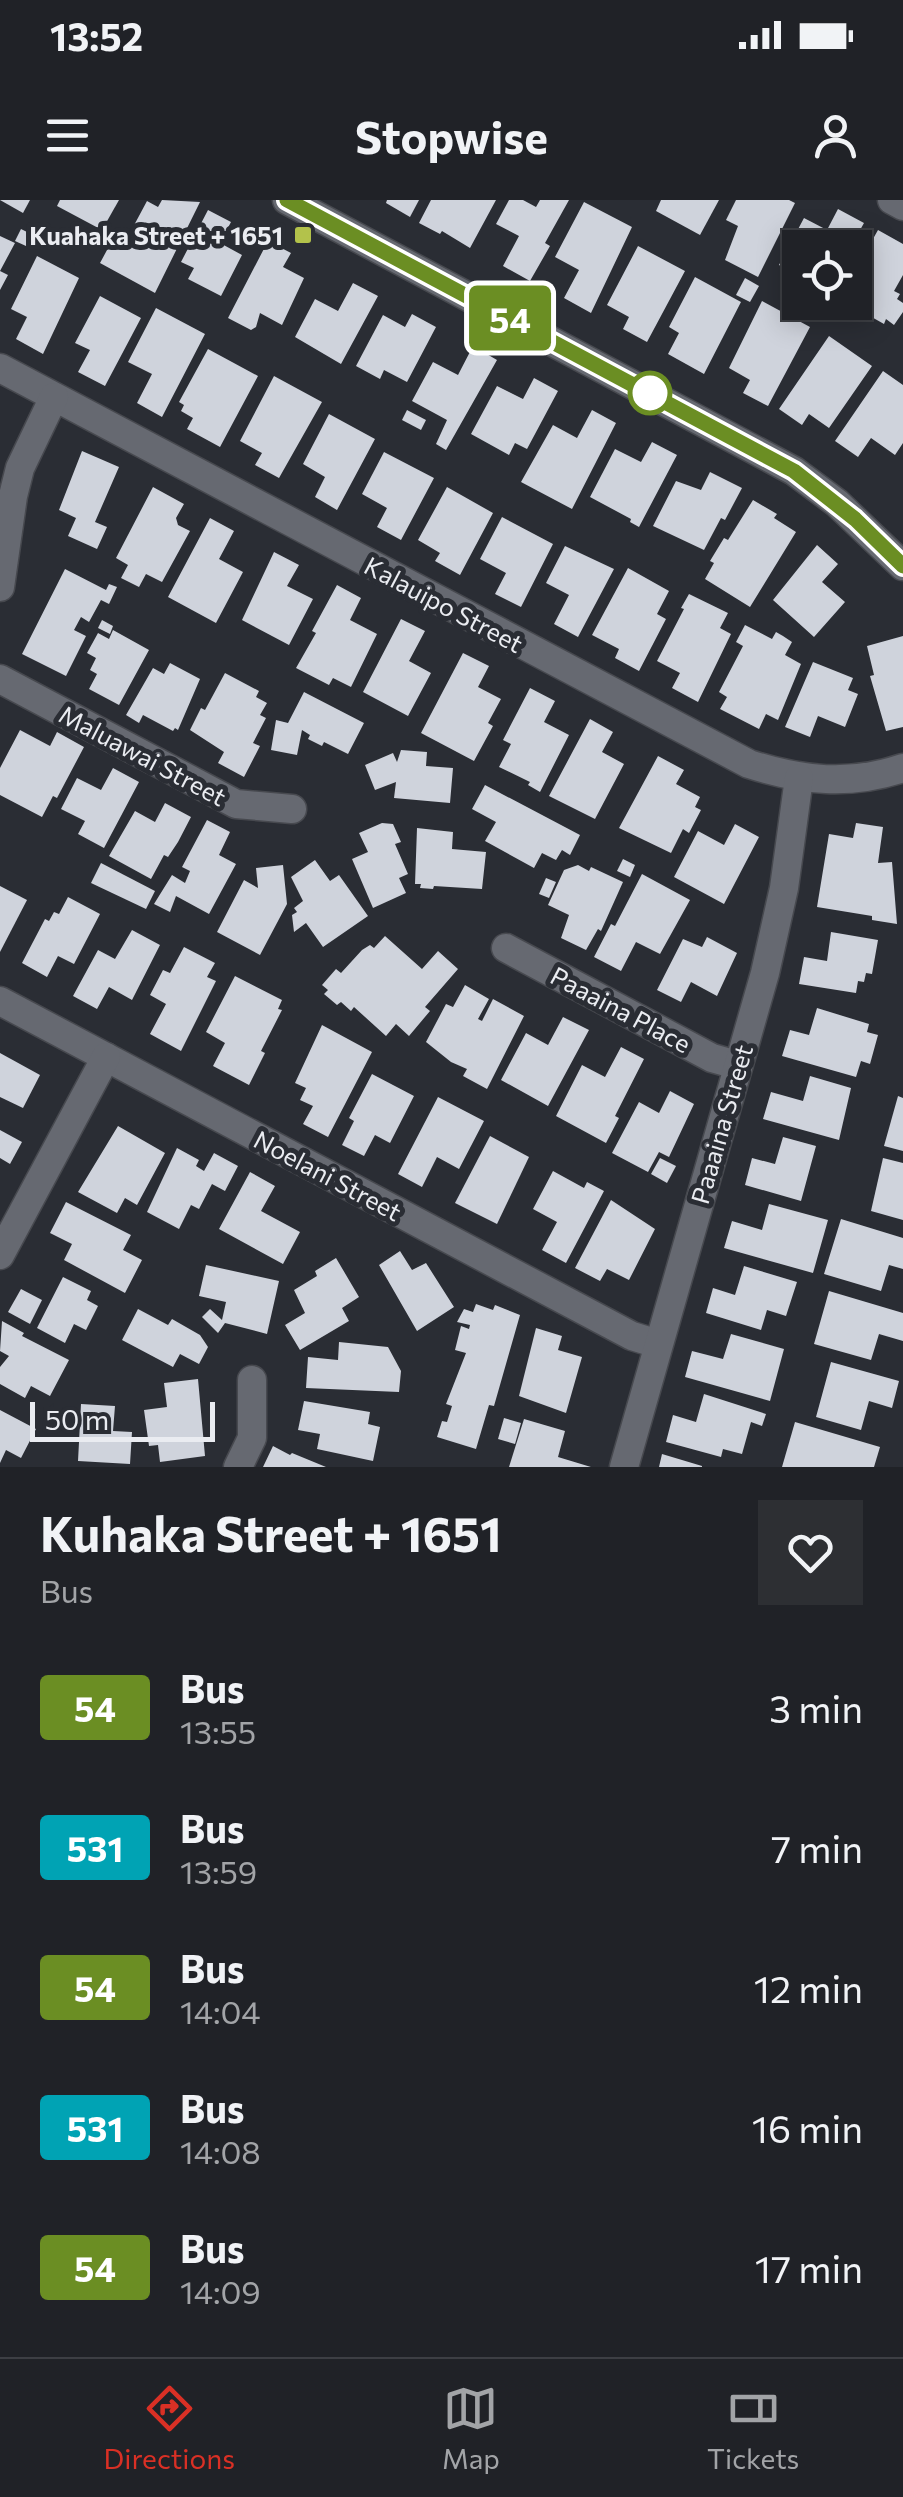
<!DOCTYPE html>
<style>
:root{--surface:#202227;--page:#2d2f33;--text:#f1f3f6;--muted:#a2a4a7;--line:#3d3f44;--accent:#d93025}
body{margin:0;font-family:Commissioner,sans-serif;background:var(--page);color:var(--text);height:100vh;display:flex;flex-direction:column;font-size:38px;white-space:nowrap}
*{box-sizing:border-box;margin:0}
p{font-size:32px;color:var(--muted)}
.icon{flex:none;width:55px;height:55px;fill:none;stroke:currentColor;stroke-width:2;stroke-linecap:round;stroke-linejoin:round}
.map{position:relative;height:1267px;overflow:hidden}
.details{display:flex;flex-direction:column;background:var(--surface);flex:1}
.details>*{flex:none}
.badge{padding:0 20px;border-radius:8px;font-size:35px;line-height:65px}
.fabs{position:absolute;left:782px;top:30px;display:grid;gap:20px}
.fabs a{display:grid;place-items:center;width:90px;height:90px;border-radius:0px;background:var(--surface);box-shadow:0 5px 25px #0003,0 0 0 2px var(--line);font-size:50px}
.scale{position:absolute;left:30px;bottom:25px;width:185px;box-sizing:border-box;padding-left:10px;border:5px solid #eaecf1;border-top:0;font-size:28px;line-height:35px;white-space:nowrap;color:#eaecf1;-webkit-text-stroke:8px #2a2d34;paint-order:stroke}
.map>.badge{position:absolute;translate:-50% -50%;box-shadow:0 0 0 5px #fff}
.round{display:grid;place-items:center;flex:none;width:105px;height:105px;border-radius:0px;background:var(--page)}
.headline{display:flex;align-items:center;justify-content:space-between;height:170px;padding:0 40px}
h1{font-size:48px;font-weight:700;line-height:75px}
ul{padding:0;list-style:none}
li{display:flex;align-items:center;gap:30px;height:140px;padding:0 40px}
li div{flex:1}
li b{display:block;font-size:38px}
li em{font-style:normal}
li .badge{min-width:110px;font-weight:700;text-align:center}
.status{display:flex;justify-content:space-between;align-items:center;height:70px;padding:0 50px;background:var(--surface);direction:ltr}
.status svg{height:28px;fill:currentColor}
header{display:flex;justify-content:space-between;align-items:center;height:130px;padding:0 40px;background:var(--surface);font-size:45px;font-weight:700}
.tabs{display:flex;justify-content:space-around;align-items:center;height:140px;border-top:2px solid var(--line);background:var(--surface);font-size:28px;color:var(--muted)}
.tabs a{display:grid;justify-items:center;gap:5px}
.tabs .selected{color:var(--accent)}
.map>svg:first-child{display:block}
.building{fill:#cfd3dc}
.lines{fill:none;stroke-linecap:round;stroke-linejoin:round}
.minor-casing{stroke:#47494f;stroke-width:31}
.minor{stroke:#666971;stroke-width:28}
.line-casing{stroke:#fff;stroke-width:22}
.line{stroke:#6b8e23;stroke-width:15}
.poi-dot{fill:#b3c24b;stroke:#2a2d34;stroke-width:4}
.stop-dot{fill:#fff;stroke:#6b8e23;stroke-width:5}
.labels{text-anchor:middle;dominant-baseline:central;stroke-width:10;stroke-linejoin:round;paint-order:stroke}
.poi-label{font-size:25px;font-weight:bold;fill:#eaecf1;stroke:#2a2d34;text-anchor:end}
.street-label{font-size:25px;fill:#eaecf1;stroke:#2a2d34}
</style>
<div class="status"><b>13:52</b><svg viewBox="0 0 49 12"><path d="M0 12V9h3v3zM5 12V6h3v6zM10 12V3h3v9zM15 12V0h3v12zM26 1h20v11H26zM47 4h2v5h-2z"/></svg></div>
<header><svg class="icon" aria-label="menu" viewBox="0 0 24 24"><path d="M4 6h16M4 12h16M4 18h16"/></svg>Stopwise<svg class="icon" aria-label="person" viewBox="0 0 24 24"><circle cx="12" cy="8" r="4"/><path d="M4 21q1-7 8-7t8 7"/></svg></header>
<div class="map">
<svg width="903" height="1267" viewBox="0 0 903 1267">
<rect width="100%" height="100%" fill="#2a2d34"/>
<g class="building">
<polygon points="0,0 30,0 23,13"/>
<polygon points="60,0 119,0 102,30 57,6"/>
<polygon points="162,0 200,2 155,93 100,63 113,39 124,44 147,1 158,7"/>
<polygon points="387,0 419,0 410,17 386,3"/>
<polygon points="431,0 496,0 470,48 442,31 440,34 419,23"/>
<polygon points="509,0 523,0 536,7 540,0 569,0 545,43 550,46 530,81 503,66 519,36 496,24"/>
<polygon points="661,0 719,0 700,35 656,11"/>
<polygon points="736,0 789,0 795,3 758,77 725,60 738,26 726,20"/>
<polygon points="584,2 632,27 591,113 564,98 579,70 555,57"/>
<polygon points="838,9 864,23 855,39 853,38 847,48 800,48 800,98 781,88 791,71 779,65 804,18 827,30"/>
<polygon points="208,10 231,22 220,43 242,55 221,96 188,79 194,68 181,62"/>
<polygon points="21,29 31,34 26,46 15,41"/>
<polygon points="878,30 903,44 903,75 894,91 900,94 897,99 903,103 903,112 894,125 886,119 884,124 845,102 855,102 855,71"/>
<polygon points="0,36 15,43 0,71 8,75 0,90"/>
<polygon points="268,41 291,53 283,67 304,78 282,125 260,113 256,127 251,130 228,118"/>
<polygon points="638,46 685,71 647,142 623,129 629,117 607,105"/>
<polygon points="37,56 79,78 43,154 16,139 27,117 11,109"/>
<polygon points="695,77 741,102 704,174 668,154 679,133 669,127"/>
<polygon points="745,78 759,86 750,102 736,95"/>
<polygon points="353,83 378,96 341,164 295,137 315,99 338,111"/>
<polygon points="100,96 141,118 105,186 78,172 90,150 75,143"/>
<polygon points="762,101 810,127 768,206 743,193 750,180 729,168"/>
<polygon points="156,108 205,134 162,217 137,203 152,174 128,162"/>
<polygon points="412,114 436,127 407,182 384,170 380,179 356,166 383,115 405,127"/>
<polygon points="829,136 872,166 829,228 809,214 802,225 779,209"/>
<polygon points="473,146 497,160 446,250 436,244 447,220 412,201 433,162 458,175"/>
<polygon points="208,149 258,176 220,247 187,229 193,218 181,211 184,205 179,202"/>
<polygon points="883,171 903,185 903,243 895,255 871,238 858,257 835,241"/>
<polygon points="274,176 322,202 279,278 255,265 262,253 240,241"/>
<polygon points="534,178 558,191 527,249 515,243 509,255 471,234 497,186 523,199"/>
<polygon points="407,210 426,220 421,230 402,220"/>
<polygon points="592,210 616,223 572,309 521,282 553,225 577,238"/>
<polygon points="329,214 375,239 337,310 315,297 325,277 303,264"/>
<polygon points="652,242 677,255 639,327 630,322 631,319 590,297 615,249 641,262"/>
<polygon points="82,251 119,267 95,322 107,327 97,349 68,336 76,318 59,310"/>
<polygon points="384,252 434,278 401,340 377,327 387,308 362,294"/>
<polygon points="710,272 742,288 725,320 721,318 704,350 653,326 676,281 701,290"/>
<polygon points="153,287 184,304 176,318 178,325 190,331 162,382 146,374 139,387 121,378 128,365 116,358"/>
<polygon points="447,287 493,313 460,375 435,361 440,353 418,340"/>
<polygon points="753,300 777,314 774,318 796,332 750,407 705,379 714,363 710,361 724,338 728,340"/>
<polygon points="502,317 553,344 521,407 495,394 506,373 480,359"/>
<polygon points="210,318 234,331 219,359 243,372 216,423 168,397"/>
<polygon points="817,345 838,364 822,382 845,402 814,437 773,400"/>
<polygon points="565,346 614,369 578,437 554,424 569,395 546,383"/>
<polygon points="274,352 299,365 287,386 313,399 289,445 242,420"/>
<polygon points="628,368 669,391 657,414 666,419 639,471 615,458 619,449 592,435"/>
<polygon points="65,369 106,390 109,384 117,387 109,404 101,400 89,422 81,417 74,430 86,436 66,476 22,454"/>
<polygon points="337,385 361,398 350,420 377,434 351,487 333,478 329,485 296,468 316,433 312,431"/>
<polygon points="689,394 728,413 720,428 731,434 698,502 672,488 680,473 657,461 684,409 681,408"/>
<polygon points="401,419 425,431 409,461 431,473 408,516 363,492"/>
<polygon points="102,420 113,426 110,434 98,428"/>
<polygon points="745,425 772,439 776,432 783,436 792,442 785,455 801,464 778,520 766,514 759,529 720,509 727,497 719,492 743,446 736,442"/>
<polygon points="113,430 149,450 119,505 89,489 97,474 90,470 96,458 87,453 98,433 109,439"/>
<polygon points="903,436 903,527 886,531 870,476 874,475 867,446"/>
<polygon points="463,453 489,466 478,487 501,499 488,523 493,526 474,561 421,533"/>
<polygon points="813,462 853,478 848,490 858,494 845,527 818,516 810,537 785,527"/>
<polygon points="170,463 200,479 178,530 175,528 173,531 143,515 139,523 126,515 153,468 164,474"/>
<polygon points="225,473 259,491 256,497 267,503 260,515 266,518 253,543 260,546 244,577 218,563 224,552 190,530 201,508 205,510"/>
<polygon points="530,488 555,501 544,522 569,535 540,592 528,585 530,582 499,567 511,544 503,540"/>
<polygon points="304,492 364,523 348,554 324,542 322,546 308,539 310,535 302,530 297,555 271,550 276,520 288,523"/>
<polygon points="590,519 613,532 602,552 624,564 595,619 549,596"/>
<polygon points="20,530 50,546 57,532 84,547 57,598 53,596 42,617 0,595 0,568"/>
<polygon points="401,550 427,552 426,566 453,568 450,603 394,598 396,582 375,590 365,565 393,553 397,562"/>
<polygon points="658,556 684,570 676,584 700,597 695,607 701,610 689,633 683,629 671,653 619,628"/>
<polygon points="113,568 139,582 104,648 78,634 85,621 61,609 77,578 101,590"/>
<polygon points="485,585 580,635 570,655 562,650 556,660 542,653 534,668 485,641 496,622 472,609"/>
<polygon points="165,603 191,617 178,642 168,657 164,655 151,679 109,656 135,611 155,622"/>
<polygon points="207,620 230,632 219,655 236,664 209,714 176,696 170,712 154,704 172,675 185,683 190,671 182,667"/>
<polygon points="382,623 393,624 401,642 395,644 408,674 399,678 406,693 373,708 352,659 368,652 359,633"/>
<polygon points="856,623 883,627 878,663 892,662 897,724 872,720 872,716 817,707 829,634 853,638"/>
<polygon points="735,624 759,637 724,704 674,677 698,631 724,645"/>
<polygon points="417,628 453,632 452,649 486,652 482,689 434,686 433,689 420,688 421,684 415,684"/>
<polygon points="623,659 635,665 630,677 617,671"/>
<polygon points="315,660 330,681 339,675 368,716 323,747 306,723 294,732 292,715 297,712 294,708 303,701 291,677"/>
<polygon points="101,663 155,691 146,709 91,683"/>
<polygon points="283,665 287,704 260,755 217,732 244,680 258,688 256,668"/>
<polygon points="578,665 589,671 591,667 623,682 601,731 598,729 586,750 561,738 569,715 548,705 564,670"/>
<polygon points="642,674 690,700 660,754 636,742 621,771 594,757 611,724 615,726"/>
<polygon points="546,678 556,682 549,698 539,694"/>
<polygon points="0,686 27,700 0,752"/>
<polygon points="68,697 100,714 74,764 58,756 47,777 22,763 45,719 49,721 54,712 59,714"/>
<polygon points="132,730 160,745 132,800 109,787 97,809 73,796 98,750 115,759"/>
<polygon points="831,732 878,740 872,774 866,773 864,782 858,781 856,793 799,784 804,757 827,761"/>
<polygon points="385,736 422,769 438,751 458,769 425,807 430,811 409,836 396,824 386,836 354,807 351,811 341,802 337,805 324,794 328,790 322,785 336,769 341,773 362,750 370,745 374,748"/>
<polygon points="707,737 737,753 717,796 691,782 681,802 657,790 683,739 702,747"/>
<polygon points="184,747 215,763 207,777 216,781 181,851 150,834 166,804 150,795 163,770 170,773"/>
<polygon points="235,776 282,800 278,809 282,810 261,851 265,853 249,885 213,866 225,843 206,832"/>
<polygon points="465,785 489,799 478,819 482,821 493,799 524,816 487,889 463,876 467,869 451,862 426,842 446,804 453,807"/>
<polygon points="817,808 869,824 867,832 878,835 870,864 861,861 856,877 782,856 790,830 809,835"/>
<polygon points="563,817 589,830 548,906 501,880 526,833 548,845"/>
<polygon points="322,825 372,852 328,937 303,924 313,906 300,900 306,888 295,883"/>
<polygon points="621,847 644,859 615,916 619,918 606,943 556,916 582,865 605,877"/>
<polygon points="0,853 40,875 23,908 0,897"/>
<polygon points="372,874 414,896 390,943 375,935 364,956 342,945 354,921 349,918"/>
<polygon points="810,876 851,888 839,940 763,919 771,892 803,901"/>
<polygon points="670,891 694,904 669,957 659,952 648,972 612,953 639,902 659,913"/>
<polygon points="898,896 903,898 903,951 884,946"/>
<polygon points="438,897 484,921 459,969 437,957 422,987 398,974"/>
<polygon points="118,926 165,953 137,1005 125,998 117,1013 78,992"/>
<polygon points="0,930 22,942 10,964 0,958"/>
<polygon points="490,936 529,957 497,1024 455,1003"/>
<polygon points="783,937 816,946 801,1001 745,985 752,958 775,964"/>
<polygon points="177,948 199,960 196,966 204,971 214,953 238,966 225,991 212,984 199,1009 191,1005 179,1029 147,1012"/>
<polygon points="660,958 676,966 667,983 651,974"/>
<polygon points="883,958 903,963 903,1020 871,1011"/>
<polygon points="553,971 584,988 587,982 604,991 566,1063 542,1050 557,1022 533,1009"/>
<polygon points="250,972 275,986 261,1011 300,1032 283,1064 219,1029"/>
<polygon points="611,1000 655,1029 629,1080 607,1069 600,1081 575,1068"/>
<polygon points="66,1002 131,1035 123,1050 142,1060 125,1093 64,1060 72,1044 50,1033"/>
<polygon points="769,1004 828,1020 813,1073 724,1048 732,1021 762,1030"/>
<polygon points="841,1019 903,1038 903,1069 889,1065 881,1091 824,1074"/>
<polygon points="400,1051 412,1070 426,1063 454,1107 417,1131 379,1065"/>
<polygon points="336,1058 359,1097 342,1108 349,1121 300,1150 285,1125 305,1113 294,1090 317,1076 315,1071"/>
<polygon points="206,1065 279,1081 267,1134 225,1123 218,1133 202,1117 210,1109 222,1120 226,1102 199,1096"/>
<polygon points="744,1066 797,1082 786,1116 767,1110 761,1130 706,1113 713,1088 735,1095"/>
<polygon points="63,1077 91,1091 87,1100 98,1106 86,1130 74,1124 65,1143 37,1128"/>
<polygon points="21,1089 42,1100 30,1124 8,1112"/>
<polygon points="829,1091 903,1113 903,1141 879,1134 871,1160 814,1144"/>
<polygon points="476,1104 493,1110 495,1105 520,1115 494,1206 489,1205 476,1249 437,1237 442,1221 447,1222 452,1206 446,1204 466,1153 455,1150 461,1126 469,1129 470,1125 457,1122 464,1109 473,1112"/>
<polygon points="138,1109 168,1125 172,1119 200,1135 208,1147 199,1164 180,1154 173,1167 122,1140"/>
<polygon points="2,1121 24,1133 22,1136 69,1160 50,1196 31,1186 25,1198 0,1184 0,1167 9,1156 0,1151"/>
<polygon points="536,1128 562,1136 558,1150 582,1157 566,1213 519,1196"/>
<polygon points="731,1134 784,1149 770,1201 685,1177 692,1151 723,1159"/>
<polygon points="339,1142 388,1147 401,1171 399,1192 306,1188 308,1157 338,1160"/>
<polygon points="831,1162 899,1181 892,1208 869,1201 861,1230 816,1217"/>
<polygon points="198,1179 205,1256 160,1262 158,1245 149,1246 144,1210 167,1207 164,1183"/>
<polygon points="704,1194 766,1214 762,1226 751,1222 742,1254 723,1249 721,1257 666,1242 673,1215 696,1222"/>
<polygon points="304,1201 370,1212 368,1224 380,1227 373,1261 317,1249 320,1234 298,1230"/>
<polygon points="81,1204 115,1206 113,1231 132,1232 130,1264 78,1261"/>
<polygon points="0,1210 36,1229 21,1258 6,1250 0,1263"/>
<polygon points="504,1218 521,1223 515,1244 498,1239"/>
<polygon points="524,1219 565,1231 558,1257 591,1267 509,1267"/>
<polygon points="795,1222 880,1247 874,1267 782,1267"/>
<polygon points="273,1246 290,1255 292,1253 326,1267 263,1267"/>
<polygon points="662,1254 702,1266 702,1267 659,1267"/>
</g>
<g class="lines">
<g class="minor-casing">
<g id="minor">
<polyline points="287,0 794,271 837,303 903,366"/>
<polyline points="892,0 903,6"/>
<path d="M0,168L749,564C802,581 850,586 903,568"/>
<polyline points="0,387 13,296 20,268 54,197"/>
<polyline points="0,479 236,604 292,609"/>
<polyline points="506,748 712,858 737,865"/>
<polyline points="0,801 632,1136 658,1144"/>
<polyline points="0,1055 106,857"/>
<polyline points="238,1267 252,1238 252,1180"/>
<polyline points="624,1267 765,773 784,688 799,578"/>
</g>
</g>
<use href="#minor" class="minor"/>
</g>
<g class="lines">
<g class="line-casing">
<polyline id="line" points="287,0 794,271 855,319 903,366"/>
</g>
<use href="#line" class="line"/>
</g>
<rect class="poi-dot" x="293" y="25" width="20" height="20" rx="5"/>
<circle class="stop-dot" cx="650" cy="193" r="20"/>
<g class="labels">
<g class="poi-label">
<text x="283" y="35">Kuahaka Street + 1651</text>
</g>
<g class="street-label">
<text transform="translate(444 404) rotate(28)">Kalauipo Street</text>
<text transform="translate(143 555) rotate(28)">Maluawai Street</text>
<text transform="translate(621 809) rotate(28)">Paaaina Place</text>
<text transform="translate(721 924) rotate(-74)">Paaaina Street</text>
<text transform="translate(328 975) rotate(28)">Noelani Street</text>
</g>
</g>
</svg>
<div class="fabs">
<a><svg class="icon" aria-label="locate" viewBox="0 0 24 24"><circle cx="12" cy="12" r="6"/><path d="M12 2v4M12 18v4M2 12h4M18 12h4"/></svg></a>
</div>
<div class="scale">50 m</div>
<b class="badge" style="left:510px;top:118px;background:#6b8e23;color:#fff">54</b>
</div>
<section class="details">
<div class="headline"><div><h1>Kuhaka Street + 1651</h1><p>Bus</p></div><a class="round"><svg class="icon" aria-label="heart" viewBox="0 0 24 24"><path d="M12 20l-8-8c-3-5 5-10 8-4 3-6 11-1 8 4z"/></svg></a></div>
<ul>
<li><span class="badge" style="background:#6b8e23;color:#fff">54</span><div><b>Bus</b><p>13:55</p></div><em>3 min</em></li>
<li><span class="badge" style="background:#00a3b4;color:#fff">531</span><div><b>Bus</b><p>13:59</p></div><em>7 min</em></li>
<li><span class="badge" style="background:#6b8e23;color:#fff">54</span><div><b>Bus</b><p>14:04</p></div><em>12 min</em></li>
<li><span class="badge" style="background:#00a3b4;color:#fff">531</span><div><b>Bus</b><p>14:08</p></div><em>16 min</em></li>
<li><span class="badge" style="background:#6b8e23;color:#fff">54</span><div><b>Bus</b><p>14:09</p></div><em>17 min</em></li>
</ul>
</section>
<nav class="tabs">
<a class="selected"><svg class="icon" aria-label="directions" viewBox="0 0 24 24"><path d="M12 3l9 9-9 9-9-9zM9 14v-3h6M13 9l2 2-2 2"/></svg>Directions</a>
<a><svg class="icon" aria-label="map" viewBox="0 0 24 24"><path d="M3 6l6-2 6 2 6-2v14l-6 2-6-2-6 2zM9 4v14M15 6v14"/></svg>Map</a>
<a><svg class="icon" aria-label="tickets" viewBox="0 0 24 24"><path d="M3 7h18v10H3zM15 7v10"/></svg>Tickets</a>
</nav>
